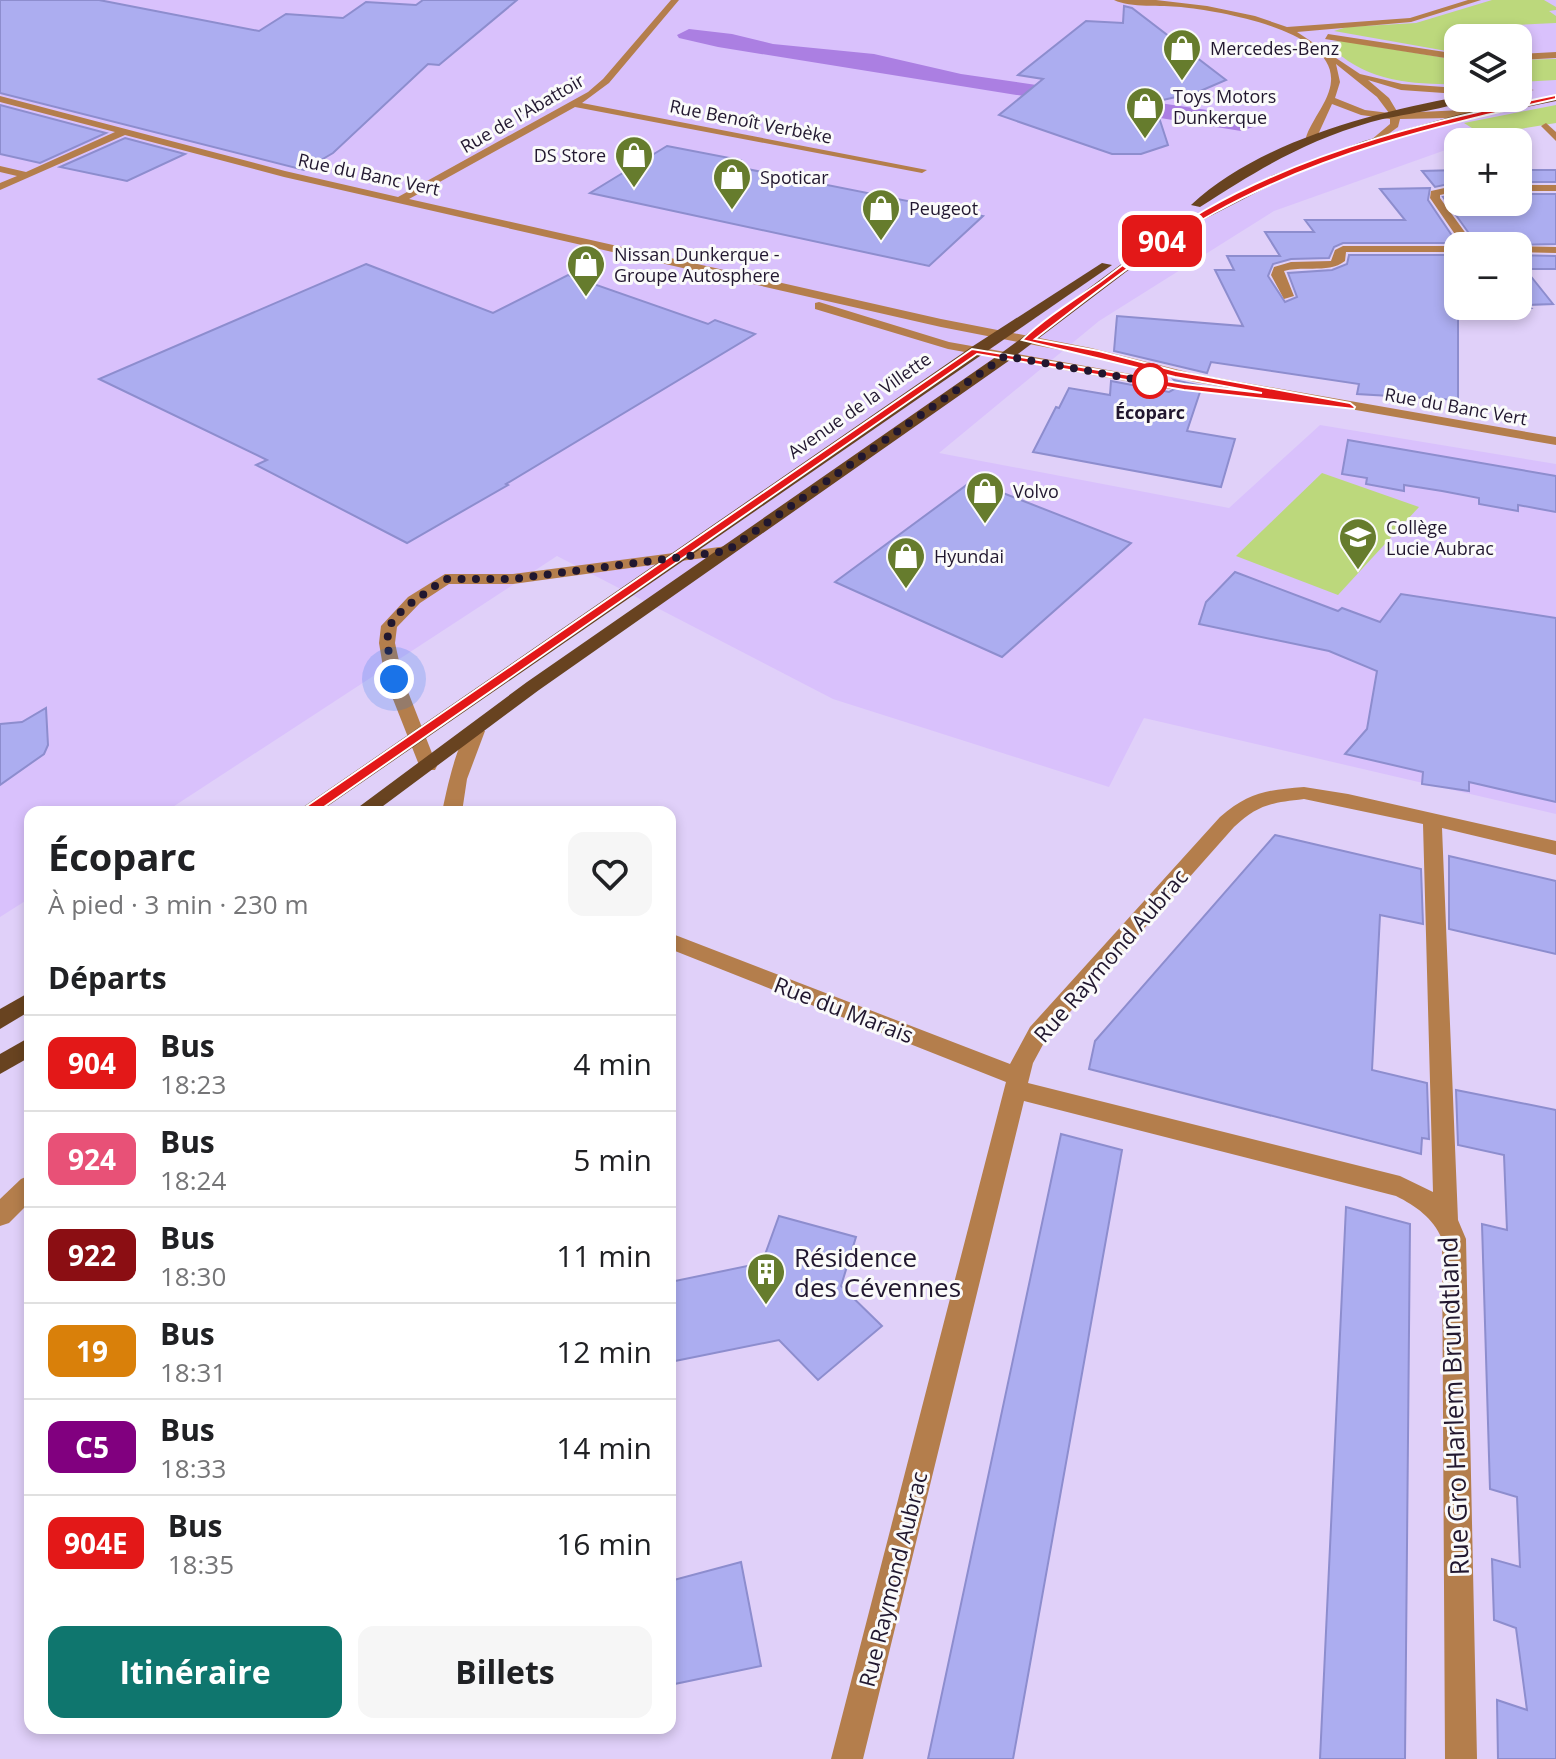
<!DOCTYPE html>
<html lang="fr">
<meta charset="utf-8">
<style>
:root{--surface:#fff;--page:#f6f6f6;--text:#202124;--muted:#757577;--line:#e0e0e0;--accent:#0f766e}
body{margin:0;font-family:"Open Sans",sans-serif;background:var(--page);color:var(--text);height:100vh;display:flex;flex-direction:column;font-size:30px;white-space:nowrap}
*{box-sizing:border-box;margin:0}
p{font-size:26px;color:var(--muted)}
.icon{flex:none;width:44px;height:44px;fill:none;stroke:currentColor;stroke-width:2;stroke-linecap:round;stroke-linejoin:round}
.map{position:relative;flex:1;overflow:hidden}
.details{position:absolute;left:24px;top:806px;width:652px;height:928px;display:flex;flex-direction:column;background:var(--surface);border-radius:16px;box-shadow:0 4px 12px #0003}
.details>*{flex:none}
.badge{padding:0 16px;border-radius:12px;font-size:28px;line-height:52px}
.buttons{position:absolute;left:1444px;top:24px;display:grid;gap:16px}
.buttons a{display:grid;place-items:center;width:88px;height:88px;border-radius:16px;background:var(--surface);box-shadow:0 4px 12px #0003;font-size:40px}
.you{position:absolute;width:40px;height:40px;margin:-20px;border:6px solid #fff;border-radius:50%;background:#1a73e8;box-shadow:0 0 0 12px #1a73e833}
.map>.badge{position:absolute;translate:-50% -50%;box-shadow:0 0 0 4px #fff}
h2{padding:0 24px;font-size:30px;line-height:72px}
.round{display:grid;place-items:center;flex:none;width:84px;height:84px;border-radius:16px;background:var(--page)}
.overview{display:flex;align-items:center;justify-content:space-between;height:136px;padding:0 24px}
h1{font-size:38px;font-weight:700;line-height:60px}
.action{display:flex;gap:16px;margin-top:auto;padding:16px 24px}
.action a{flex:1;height:92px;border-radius:16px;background:var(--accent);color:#fff;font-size:32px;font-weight:700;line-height:92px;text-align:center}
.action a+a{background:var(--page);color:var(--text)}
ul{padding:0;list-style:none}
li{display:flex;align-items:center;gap:24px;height:96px;padding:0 24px;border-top:2px solid var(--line)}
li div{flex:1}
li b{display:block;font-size:30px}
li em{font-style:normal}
li .badge{min-width:88px;font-weight:700;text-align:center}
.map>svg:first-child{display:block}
.built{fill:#d9c1fc;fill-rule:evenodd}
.green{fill:#bcd87c}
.water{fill:#ab7fe2}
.building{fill:#acadf0;stroke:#8d8dce;stroke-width:2}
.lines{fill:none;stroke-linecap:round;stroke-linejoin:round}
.minor{fill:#b47e4c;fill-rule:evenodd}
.major{fill:#684320;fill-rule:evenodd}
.line{fill:#e31818;stroke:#fff;stroke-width:2}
.walk{stroke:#21172f;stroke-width:8;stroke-dasharray:0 14.4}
.stop-dot{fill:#fff;stroke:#e31818;stroke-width:4}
.labels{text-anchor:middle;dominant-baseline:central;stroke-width:6;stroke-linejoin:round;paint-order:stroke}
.far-poi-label{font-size:18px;fill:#21172f;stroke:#fafafa;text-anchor:start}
.far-street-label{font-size:18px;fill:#21172f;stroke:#fafafa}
.far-stop-label{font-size:18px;font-weight:bold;fill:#21172f;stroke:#fafafa}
.street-label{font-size:22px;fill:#21172f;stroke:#fafafa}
.near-poi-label{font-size:26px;fill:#21172f;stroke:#fafafa;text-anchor:start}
.near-street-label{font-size:26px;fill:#21172f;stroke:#fafafa}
</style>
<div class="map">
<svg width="1556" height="1759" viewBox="0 0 1556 1759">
<rect width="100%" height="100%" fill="#e0d0f9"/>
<path class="built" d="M0,0H1556V123L1531,125L1458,142L1454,147L1274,211L1099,321L939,453L1229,508L1320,425L1556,464V814L1144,718L1109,787L833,699L557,556L165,812H30V898L0,917ZM1458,38H1518V98H1458Z"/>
<g class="green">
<polygon points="1492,0 1544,0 1556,7 1556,10 1549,11 1556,16 1556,23 1472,27 1487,38 1458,38 1458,53 1334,31 1347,27 1416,23"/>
<path d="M1343,41L1458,60V84C1413,85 1362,81 1330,45L1332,42Z"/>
<polygon points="1556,59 1556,80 1518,82 1518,60"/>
<polygon points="1556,105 1556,123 1483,135 1464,123"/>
<polygon points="1322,473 1419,507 1338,595 1236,556"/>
</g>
<polygon class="water" points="689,29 732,34 773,44 874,54 961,74 1255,117 1262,119 1262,124 1241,131 718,47 679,38 677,35"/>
<g class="building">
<polygon points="0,0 99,0 259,31 286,14 343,18 366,2 416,5 423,0 517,0 439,65 428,64 333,153 304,170 0,93"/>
<polygon points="1124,6 1132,8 1226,80 1198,92 1154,102 1168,145 1141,154 1112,154 999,115 1043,79 1018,75 1086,21 1123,23"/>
<polygon points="0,105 106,133 40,163 0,154"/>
<polygon points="125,138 185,154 127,181 60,167"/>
<polygon points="667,146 740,160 732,166 983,216 929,266 590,193"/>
<polygon points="1458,170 1458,182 1435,187 1422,171"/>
<rect x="1518" y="170" width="38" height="12"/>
<polygon points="1430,188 1428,200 1457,243 1343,243 1334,247 1329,258 1291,259 1273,264 1268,276 1285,302 1297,297 1288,273 1332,270 1347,264 1349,255 1458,255 1458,306 1518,306 1518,255 1556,256 1556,269 1525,269 1553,304 1528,305 1531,308 1458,308 1458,400 1357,394 1359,384 1211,362 1207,373 1114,351 1117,316 1243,326 1215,270 1234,270 1227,256 1280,256 1265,232 1314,232 1305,220 1405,220 1380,189"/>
<polygon points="1458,194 1458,202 1518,202 1518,194 1556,194 1556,244 1478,246 1443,197"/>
<polygon points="366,264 493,313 568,275 708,324 715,320 755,334 506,484 508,485 407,543 256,465 267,460 99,379"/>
<polygon points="1174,380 1202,386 1187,431 1235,439 1221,487 1033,452 1056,407 1059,408 1069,388 1110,395 1111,381 1169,392 1180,386"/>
<polygon points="1348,440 1556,476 1556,512 1518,505 1518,511 1479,504 1479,498 1442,491 1404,485 1404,491 1366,484 1367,478 1342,474"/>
<polygon points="972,481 1131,543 1002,657 835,582"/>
<polygon points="1235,572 1338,611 1342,608 1380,622 1401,594 1556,618 1556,802 1469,782 1469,791 1422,784 1423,772 1345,754 1367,729 1377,671 1329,651 1199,624 1206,602"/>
<polygon points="46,708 48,745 44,754 0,785 0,724 22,722"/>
<polygon points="1275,835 1421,869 1423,924 1380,915 1372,1070 1427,1083 1429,1139 1422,1138 1421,1154 1089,1069 1095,1041"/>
<polygon points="1449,856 1556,881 1556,954 1449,929"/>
<polygon points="1456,1090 1556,1110 1556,1759 1498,1759 1497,1700 1527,1710 1516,1628 1494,1620 1492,1559 1520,1567 1517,1497 1490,1489 1482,1224 1507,1230 1504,1155 1458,1145"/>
<polygon points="1061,1134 1122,1150 1013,1759 928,1759"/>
<polygon points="1346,1207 1410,1224 1405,1759 1320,1759"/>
<polygon points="779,1216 856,1237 841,1286 882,1326 818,1380 779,1340 670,1362 670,1282 762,1263"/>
<polygon points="741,1562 761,1666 670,1685 670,1581"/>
</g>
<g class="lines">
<g class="minor">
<polygon points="671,0 679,0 609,83 582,103 927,170 922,173 575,107 409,199 941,319 1091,348 1195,374 1556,437 1556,445 1195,382 1091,356 941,327 284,177 125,135 0,190 0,183 17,176 0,172 0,166 26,172 115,132 0,102 0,96 285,171 398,197 588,92 603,79"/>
<path d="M1114,0H1156L1207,6L1255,16L1287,27L1410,18L1468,0H1481L1411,22L1297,32L1360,74L1402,84L1458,88V94L1401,90L1368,80L1389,98L1398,113L1485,109L1490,112L1449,118L1400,119L1398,127L1376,143L1371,140L1390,124V119L1361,115L1332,104L1316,139L1305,142C1308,123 1330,102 1331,81C1335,30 1219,11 1181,7C1161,5 1131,8 1114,0ZM1336,64L1377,97L1389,113L1365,110L1335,98L1340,82Z"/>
<polygon points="1328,34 1458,54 1458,60 1325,39"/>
<polygon points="1556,52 1556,58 1518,60 1518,54"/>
<polygon points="1518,87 1534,90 1518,93"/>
<polygon points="1546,123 1556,132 1556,141 1541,126"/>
<polygon points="1458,185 1458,191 1440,195 1440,198 1475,246 1463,246 1430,198 1431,191"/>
<rect x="1518" y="185" width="38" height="6"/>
<path d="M1343,246H1460L1458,252H1346L1345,261C1329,274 1303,265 1284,271L1294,296L1284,299L1271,275L1274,267L1291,262L1331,261L1335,250Z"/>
<polygon points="1516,246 1518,246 1556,247 1556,253 1518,252"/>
<polygon points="819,302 949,342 1170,381 1177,385 1170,389 948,349 815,309 815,303"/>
<polygon points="727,546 735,551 732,554 513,584 449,584 420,603 397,627 395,643 403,679 437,766 435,770 421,770 385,679 379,643 381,626 408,597 445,574 513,574"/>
<path d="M476,725L485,731L467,779L462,812H442C446,794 458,730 476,725Z"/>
<path d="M1304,787L1348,794L1556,841V855L1442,828L1458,1220L1466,1239L1477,1759H1445L1442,1239C1433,1218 1416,1206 1396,1196L1024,1101L863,1759H831L1006,1082L670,949V933L1010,1064L1030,1027L1220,817C1249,792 1267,790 1304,787ZM1304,799L1423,824L1433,1192L1400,1176L1028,1083L1033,1063L1046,1039L1234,827C1259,804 1271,803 1304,799Z"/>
<polygon points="30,1175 30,1202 9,1223 0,1226 0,1199 21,1179"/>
</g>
<g class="major">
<polygon points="1556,95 1556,101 1462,120 1371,145 1281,180 1195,224 1147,256 1010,360 539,690 375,812 352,812 527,682 1000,354 1139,251 1187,220 1273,175 1364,141 1461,114"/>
<path d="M1458,97L1473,98C1455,108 1396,115 1371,122C1303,142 1259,169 1200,207L1191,205C1257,143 1370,113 1458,97Z"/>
<polygon points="1102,263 1112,265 319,812 296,812 970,348"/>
<polygon points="30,992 30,1011 0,1029 0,1009"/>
<polygon points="30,1037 30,1057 0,1074 0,1054"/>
</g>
</g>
<path class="line" d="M1556,95V99C1437,126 1324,152 1214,213C1150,248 1093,295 1035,339L1099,351L1176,371L1350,403L1355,407L1354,409L1184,390L977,354L311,816H301L298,812L972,349L1184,384L1262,393L1175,377L1022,340C1045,318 1074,300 1100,282C1134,256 1168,232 1205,210C1313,148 1435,120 1556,95Z"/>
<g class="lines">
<polyline class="walk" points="394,679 387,643 389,626 404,608 445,579 513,579 727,551 1005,356 1156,383 1150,381"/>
</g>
<defs>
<g id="shop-pin" transform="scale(2)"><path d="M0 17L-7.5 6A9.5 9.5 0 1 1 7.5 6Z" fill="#667c2d" stroke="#fafafa"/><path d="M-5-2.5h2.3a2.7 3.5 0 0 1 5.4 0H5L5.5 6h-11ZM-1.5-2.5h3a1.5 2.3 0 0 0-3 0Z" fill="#fff"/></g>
<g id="school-pin" transform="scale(2)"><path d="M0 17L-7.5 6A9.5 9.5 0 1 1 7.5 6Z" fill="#667c2d" stroke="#fafafa"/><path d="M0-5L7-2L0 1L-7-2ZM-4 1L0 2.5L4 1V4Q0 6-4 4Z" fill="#fff"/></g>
<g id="building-pin" transform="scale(2)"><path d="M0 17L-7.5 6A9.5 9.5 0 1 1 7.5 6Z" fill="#667c2d" stroke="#fafafa"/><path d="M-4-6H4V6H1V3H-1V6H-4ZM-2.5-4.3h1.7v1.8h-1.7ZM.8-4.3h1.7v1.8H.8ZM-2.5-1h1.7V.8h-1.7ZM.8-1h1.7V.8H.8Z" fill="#fff"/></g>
</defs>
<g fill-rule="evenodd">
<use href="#shop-pin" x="1182" y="48"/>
<use href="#shop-pin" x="1145" y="106"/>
<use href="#shop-pin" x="634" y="155"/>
<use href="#shop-pin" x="732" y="177"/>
<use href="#shop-pin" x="881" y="208"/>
<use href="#shop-pin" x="586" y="264"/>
<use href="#shop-pin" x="985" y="491"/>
<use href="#school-pin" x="1358" y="537"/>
<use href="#shop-pin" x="906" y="556"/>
<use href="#building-pin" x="766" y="1272"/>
</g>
<circle class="stop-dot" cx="1150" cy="381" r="16"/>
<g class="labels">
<g class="far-poi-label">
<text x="1210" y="48">Mercedes-Benz</text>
<text x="1173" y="96">Toys Motors<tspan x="1173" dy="21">Dunkerque</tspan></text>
<text x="606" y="155" text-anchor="end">DS Store</text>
<text x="760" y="177">Spoticar</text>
<text x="909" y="208">Peugeot</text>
<text x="614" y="254">Nissan Dunkerque -<tspan x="614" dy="21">Groupe Autosphere</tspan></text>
<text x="1013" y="491">Volvo</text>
<text x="1386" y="527">Collège<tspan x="1386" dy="21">Lucie Aubrac</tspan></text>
<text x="934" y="556">Hyundai</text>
</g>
<g class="far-street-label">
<text transform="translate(522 113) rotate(-30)">Rue de l'Abattoir</text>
<text transform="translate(751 121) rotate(11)">Rue Benoît Verbèke</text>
<text transform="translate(369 174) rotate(12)">Rue du Banc Vert</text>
<text transform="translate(859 405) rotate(-35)">Avenue de la Villette</text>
<text transform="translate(1456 406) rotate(10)">Rue du Banc Vert</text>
</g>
<g class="far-stop-label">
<text x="1150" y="412">Écoparc</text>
</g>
<g class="street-label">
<text transform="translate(1110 955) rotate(-49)">Rue Raymond Aubrac</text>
<text transform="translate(844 1009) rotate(21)">Rue du Marais</text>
<text transform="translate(892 1579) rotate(-76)">Rue Raymond Aubrac</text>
</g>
<g class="near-poi-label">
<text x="794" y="1257">Résidence<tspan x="794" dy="30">des Cévennes</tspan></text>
</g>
<g class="near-street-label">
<text transform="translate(1453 1406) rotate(-92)">Rue Gro Harlem Brundtland</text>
</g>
</g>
</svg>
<div class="buttons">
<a><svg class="icon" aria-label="layers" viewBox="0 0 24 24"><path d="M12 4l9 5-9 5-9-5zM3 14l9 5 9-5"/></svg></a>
<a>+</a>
<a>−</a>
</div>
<div class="you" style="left:394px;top:679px"></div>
<b class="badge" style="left:1162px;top:241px;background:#e31818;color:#fff">904</b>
<section class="details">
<div class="overview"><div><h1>Écoparc</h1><p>À pied · 3 min · 230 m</p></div><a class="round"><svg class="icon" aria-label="heart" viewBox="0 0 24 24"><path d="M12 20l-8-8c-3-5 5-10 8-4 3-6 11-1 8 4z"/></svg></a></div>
<h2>Départs</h2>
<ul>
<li><span class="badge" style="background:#e31818;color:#fff">904</span><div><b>Bus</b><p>18:23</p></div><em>4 min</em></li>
<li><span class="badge" style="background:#e85177;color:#fff">924</span><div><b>Bus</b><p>18:24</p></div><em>5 min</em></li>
<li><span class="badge" style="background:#8b0e13;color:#fff">922</span><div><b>Bus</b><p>18:30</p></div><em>11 min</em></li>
<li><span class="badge" style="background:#d9800a;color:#fff">19</span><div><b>Bus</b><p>18:31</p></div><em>12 min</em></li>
<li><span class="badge" style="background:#81007f;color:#fff">C5</span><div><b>Bus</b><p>18:33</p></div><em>14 min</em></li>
<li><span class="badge" style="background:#e31818;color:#fff">904E</span><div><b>Bus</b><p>18:35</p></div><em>16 min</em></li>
</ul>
<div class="action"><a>Itinéraire</a><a>Billets</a></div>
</section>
</div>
